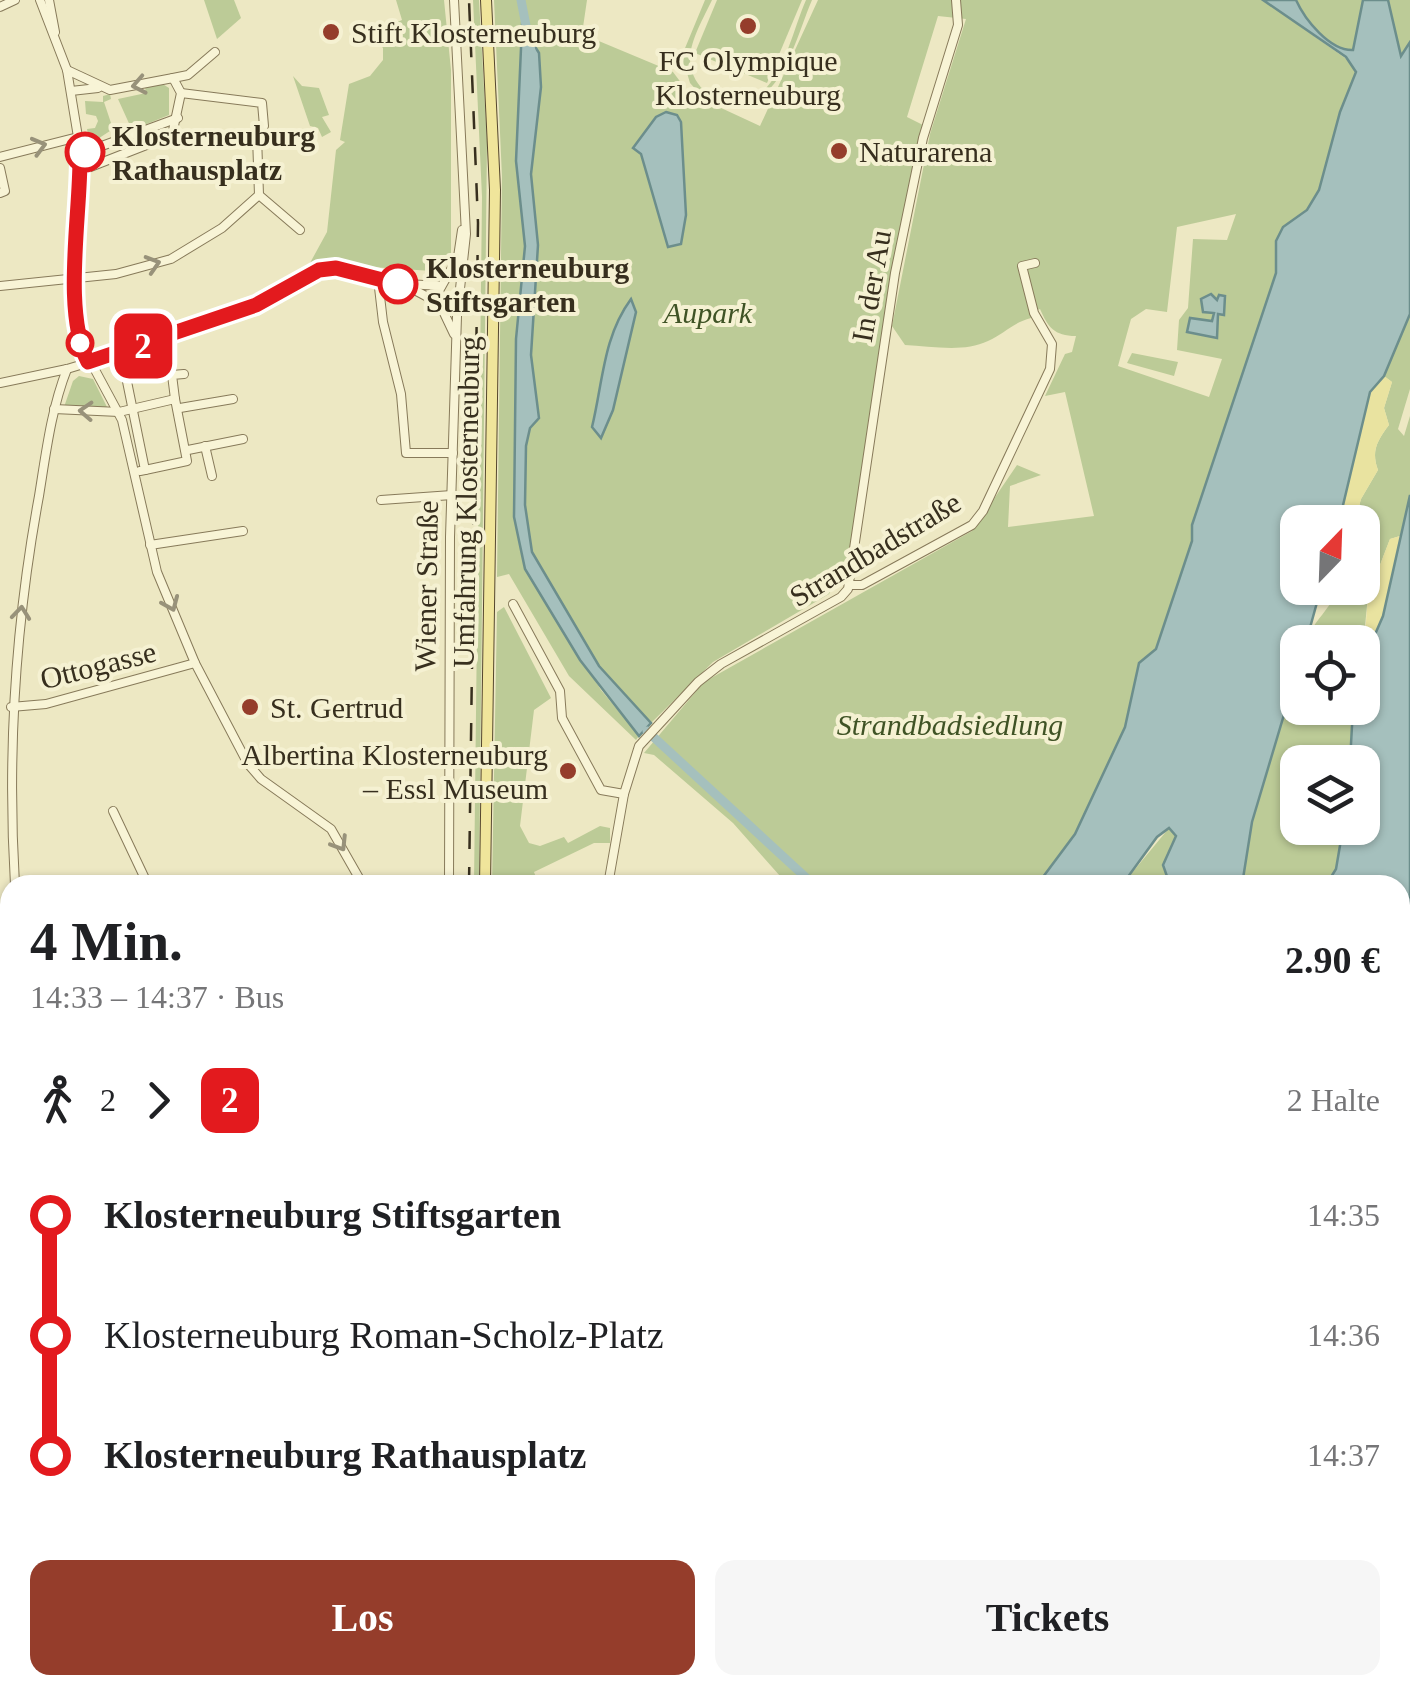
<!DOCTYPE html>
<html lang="de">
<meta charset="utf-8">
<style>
:root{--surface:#fff;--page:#f6f6f6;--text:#202124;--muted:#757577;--accent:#953d2b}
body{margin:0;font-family:"Times New Roman",serif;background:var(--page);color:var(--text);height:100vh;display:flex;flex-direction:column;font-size:38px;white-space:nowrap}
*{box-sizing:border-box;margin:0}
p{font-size:32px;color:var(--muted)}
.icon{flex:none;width:55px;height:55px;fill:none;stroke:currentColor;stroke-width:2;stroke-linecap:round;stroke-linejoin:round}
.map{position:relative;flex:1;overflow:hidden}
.side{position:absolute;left:0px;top:875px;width:1410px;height:820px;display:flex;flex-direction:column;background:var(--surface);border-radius:30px 30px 0 0;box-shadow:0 2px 8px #0004}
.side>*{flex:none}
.badge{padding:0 20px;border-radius:15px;font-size:35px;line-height:65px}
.needle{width:65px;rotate:23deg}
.controls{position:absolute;left:1280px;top:505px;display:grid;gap:20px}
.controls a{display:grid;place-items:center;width:100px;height:100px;border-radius:20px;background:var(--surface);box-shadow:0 2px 8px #0004;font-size:50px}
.map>.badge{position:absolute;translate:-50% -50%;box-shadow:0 0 0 5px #fff}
.legs{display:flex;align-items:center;gap:15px;height:110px;padding:0 30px;font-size:32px}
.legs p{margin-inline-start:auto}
.overview{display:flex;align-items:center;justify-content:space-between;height:170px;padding:0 30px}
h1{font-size:55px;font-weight:600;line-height:75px}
.button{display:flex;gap:20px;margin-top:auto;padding:20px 30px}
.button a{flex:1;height:115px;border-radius:20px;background:var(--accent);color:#fff;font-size:40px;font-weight:600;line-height:115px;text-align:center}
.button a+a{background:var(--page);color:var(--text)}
ul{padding:0 30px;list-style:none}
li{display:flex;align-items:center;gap:35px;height:120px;font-size:38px}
li i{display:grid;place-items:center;width:15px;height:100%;margin:0 12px;background:currentColor}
li i::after{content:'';width:25px;height:25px;margin:-12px;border:8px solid;border-radius:50%;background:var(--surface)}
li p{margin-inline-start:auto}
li:first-child i{background:linear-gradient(#0000 50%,currentColor 0)}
li:last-child i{background:linear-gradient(currentColor 50%,#0000 0)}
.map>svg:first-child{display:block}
.green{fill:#bccb97;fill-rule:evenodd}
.sand{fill:#e9e3a0}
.water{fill:#a5c0bd;stroke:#6c8e8c;stroke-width:2.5}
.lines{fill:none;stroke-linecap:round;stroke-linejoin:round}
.stream{stroke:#6c8e8c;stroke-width:2.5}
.canal{stroke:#a5c0bd;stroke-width:9}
.minor-casing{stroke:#877a5a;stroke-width:10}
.major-casing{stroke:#55472e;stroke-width:12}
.minor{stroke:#f8f4d6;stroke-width:8}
.major{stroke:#f0e59b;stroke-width:10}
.rail{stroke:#372f1e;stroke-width:2.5;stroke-dasharray:18 18;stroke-linecap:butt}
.oneway{stroke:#98927a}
.line-1-casing{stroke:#fff;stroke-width:22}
.line-1{stroke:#e31a1e;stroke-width:15}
.poi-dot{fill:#953d2b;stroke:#f5f1d2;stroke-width:4}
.stop-1-dot{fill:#fff;stroke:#e31a1e;stroke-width:5}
.labels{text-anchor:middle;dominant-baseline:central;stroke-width:8;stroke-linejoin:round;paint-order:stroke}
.poi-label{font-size:30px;fill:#372f1e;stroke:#f5f1d2;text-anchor:start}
.stop-label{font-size:30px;font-weight:bold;fill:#372f1e;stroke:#f5f1d2;text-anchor:start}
.street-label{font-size:30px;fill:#372f1e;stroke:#f5f1d2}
.park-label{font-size:30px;font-style:italic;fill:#3f5325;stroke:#f5f1d2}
</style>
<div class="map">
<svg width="1410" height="1695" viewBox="0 0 1410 1695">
<rect width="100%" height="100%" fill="#ede8c3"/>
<g class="green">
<polygon points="204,0 234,0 241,18 217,39"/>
<polygon points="396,0 444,0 451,70 451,256 446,255 432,271 310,263 327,232 336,150 345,142 340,140 349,84 370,76 383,60 383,48 371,33 402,20"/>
<polygon points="473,0 479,0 487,142 479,885 474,885 482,197"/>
<path d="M494,0H587L582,34L673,72L691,96L708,103L690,83L685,66L678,65L705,0H712C704,17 691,39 690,58C690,96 735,116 763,91C785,71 794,27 806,0H812C792,47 781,113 719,107L760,126L818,0H1263L1355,65L1357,72L1340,112L1319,190L1307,210L1283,227L1276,241V273L1192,525V540L1156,649L1139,663L1125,726L1075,834L1037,885H788L733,823L654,755L644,753L704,682L972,531L1017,465L1041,475L1010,486L1008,527L1094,516L1065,392L1045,396L1065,354L1072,352L1076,336C1054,336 1048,327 1040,309L1032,312L1031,318C1012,323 1004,334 988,341C963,353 931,346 905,345L892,326L930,134L966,19L938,16L907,117L925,126L893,265L848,562L829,594L713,662L651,723L599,666L532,552L525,505L526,446L530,427L539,418L531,355L538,245L531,174L541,87L538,53L522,199L525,246L516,339L514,517L525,569L601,690L639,736L636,740L569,676L509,574L497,577L502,177ZM1236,214L1227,240L1193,239L1188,308L1179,320L1177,350L1222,359L1209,397L1118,366L1131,319L1146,309L1167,312L1177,227Z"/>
<polygon points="717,0 802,0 767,83 695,53"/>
<path d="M1296,0H1363L1353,50C1330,51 1305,20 1296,0Z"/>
<polygon points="1388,0 1410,0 1410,42 1405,56 1401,57"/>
<polygon points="293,76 302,86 319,88 329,115 322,117 331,132 322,137 318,128 310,126"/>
<polygon points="161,83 169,88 169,115 132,130 118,99 146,93 145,87"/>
<polygon points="110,94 111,99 104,102 113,129 90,144 87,129 95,128 98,121 96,116 86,114 85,101 103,102 103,96"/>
<path d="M1410,314V389L1398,429L1404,436L1410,416V495L1400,536L1390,539L1368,596L1363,646L1306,642C1312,621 1333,608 1337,588H1362V522H1355L1361,499L1378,470C1371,451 1377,441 1389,425L1384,408L1392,382L1384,376Z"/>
<polygon points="1132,353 1178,362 1174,376 1127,363"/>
<polygon points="79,376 93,379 107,407 64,407 73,381"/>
<polygon points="504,607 551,698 534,710 520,826 529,843 540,846 564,837 568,843 600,826 610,828 610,843 594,843 534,872 539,885 492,885 497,612"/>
<polygon points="1297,671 1298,708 1343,708 1343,712 1353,715 1350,762 1298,762 1298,828 1342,828 1336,869 1326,885 1242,885 1252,822"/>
<polygon points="1169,828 1176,836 1166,857 1170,885 1122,885"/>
</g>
<g class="sand">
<path d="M1384,376L1392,382L1384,408L1389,425C1377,441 1371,451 1378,470L1361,499L1355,522H1339L1370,392Z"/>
<polygon points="1400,536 1383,616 1363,662 1368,596 1390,539"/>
</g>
<g class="water">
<path d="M1263,0H1296C1305,20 1330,51 1353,50L1363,0H1388L1401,56L1410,42V314L1384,376L1370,392L1339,522H1298V588H1321L1306,642H1298L1297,671L1252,822L1242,885H1170L1163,865L1176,836L1169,828L1157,837L1122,885H1037L1075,834L1125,727L1139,663L1156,649L1192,541V525L1276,273V241L1283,227L1307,210L1319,190L1340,112L1356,72L1346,57Z"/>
<polygon points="522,26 539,53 541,87 531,174 538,245 531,355 539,418 530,428 526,446 525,505 532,552 599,666 651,723 639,736 580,660 525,569 514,517 516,339 525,246 516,161"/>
<polygon points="666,112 677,115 681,122 686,215 681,244 668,247 641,154 633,148 656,117"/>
<polygon points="1211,294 1217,300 1219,295 1225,296 1224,315 1218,314 1217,338 1187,332 1190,318 1212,321 1214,313 1203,312 1201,299"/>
<path d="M631,299L636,312L613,410L601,438L592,427C603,382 603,337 631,299Z"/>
<polygon points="1410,495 1410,1695 1075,1695 1077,1685 1400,1685 1400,885 1326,885 1336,869 1343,828 1362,828 1362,762 1350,762 1353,708 1362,708 1363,662 1383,616"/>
</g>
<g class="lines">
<polyline class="stream" points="0,1407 10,1399"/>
<g class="canal">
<polyline points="521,0 531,51"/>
<polyline points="647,731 814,885"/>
</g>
<g class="minor-casing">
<g id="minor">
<polyline points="40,0 67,70 78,137 80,342 122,420 157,572 195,663 248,764 261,779 331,829 363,885"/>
<polyline points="49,0 55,32"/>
<polyline points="0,7 15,0"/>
<polyline points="67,70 110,90 173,78 181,93 172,135 80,171"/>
<polyline points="173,78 188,75 215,52"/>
<polyline points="71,91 98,88"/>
<polyline points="181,93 262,103 264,126 257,136 259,195 300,230"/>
<polyline points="80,154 178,118"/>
<polyline points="0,157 78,137"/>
<polyline points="0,168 5,191 0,193"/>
<polyline points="378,279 383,322 401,394 406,453 453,453"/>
<polyline points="0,286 116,274 171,259 222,228 259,195"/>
<polyline points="407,286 437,302"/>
<polyline points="454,334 436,296 458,257 462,230"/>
<polyline points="121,352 145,470 140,471"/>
<polyline points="0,383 67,369 166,339 256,305 319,270 335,268 390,283 441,286"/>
<polyline points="175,399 172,375 184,374"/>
<polyline points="180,408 233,399"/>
<polyline points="54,409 119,412 175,399 187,461 145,470"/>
<polyline points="205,446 212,476"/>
<polyline points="188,450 243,439"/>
<polyline points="381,500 452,495"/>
<polyline points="150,545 243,531"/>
<polyline points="850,585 862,585 972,525 983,511 1050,369 1052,344 1034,313 1022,266 1035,263"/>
<polyline points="513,604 560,691 562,718 601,790 624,794"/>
<polyline points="11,707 46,704 195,663"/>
<polyline points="113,811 148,885"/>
<path d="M15,885C7,753 15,626 39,496C46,453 51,410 67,369"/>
<polyline points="449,885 450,537 457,316 466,234 454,0"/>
<polyline points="608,885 624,794 639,746 698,682 721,664 841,597 848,589 895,273 923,138 958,25 956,0"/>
<polyline points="0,1013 10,1011"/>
<polyline points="0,1208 10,1154"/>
<polyline points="0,1242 10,1244"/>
<polyline points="0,1546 10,1548"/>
<polyline points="263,1685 265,1695"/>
<polyline points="532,1685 535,1695"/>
<polyline points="753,1685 753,1695"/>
<polyline points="371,1695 374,1685"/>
</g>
</g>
<g class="major-casing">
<g id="major">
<polyline points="485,885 495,190 486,0"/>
<polyline points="0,1466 10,1465"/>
<polyline points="457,1685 477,1695"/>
<polyline points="423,1695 423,1685"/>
<polyline points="439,1695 439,1685"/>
<polyline points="488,1695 506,1687"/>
</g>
</g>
<use href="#minor" class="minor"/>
<use href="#major" class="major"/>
<g class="rail">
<polyline points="469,885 478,223 469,0"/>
<polyline points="457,1695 457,1685"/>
</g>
</g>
<defs><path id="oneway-chevron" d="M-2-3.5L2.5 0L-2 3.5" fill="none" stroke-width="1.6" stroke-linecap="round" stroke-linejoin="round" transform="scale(2.5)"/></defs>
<g class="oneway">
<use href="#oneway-chevron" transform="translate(139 85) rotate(169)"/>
<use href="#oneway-chevron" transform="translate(39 146) rotate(-15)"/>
<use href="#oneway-chevron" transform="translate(153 264) rotate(-17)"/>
<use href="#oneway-chevron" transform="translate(86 411) rotate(-177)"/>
<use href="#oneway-chevron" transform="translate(171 604) rotate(67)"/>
<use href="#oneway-chevron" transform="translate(21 613) rotate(-84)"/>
<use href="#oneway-chevron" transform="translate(340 844) rotate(58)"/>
</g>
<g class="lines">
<g class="line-1-casing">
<path id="line-1" d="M85,152L80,154C81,213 62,310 88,362L256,305L319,270L336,268L398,284"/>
</g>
<use href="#line-1" class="line-1"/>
</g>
<g class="poi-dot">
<circle cx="748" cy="26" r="10"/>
<circle cx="331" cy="32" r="10"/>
<circle cx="839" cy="151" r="10"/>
<circle cx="250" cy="707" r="10"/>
<circle cx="568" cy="771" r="10"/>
</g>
<g class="stop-1-dot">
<circle cx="85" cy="152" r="18"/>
<circle cx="398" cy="284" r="18"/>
<circle cx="80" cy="343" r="12"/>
</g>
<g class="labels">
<g class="poi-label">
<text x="351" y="32">Stift Klosterneuburg</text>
<text x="748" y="60" text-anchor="middle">FC Olympique<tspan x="748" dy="34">Klosterneuburg</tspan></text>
<text x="859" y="151">Naturarena</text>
<text x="270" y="707">St. Gertrud</text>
<text x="548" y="754" text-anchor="end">Albertina Klosterneuburg<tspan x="548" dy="34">– Essl Museum</tspan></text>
</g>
<g class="stop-label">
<text x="112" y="135">Klosterneuburg<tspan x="112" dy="34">Rathausplatz</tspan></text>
<text x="426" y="267">Klosterneuburg<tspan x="426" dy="34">Stiftsgarten</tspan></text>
</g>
<g class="street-label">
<text transform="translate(871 286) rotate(-80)">In der Au</text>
<text transform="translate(466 502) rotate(-89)">Umfahrung Klosterneuburg</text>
<text transform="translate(875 549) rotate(-31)">Strandbadstraße</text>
<text transform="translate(426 586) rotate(-89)">Wiener Straße</text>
<text transform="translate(98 665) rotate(-14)">Ottogasse</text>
</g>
<g class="park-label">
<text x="708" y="312">Aupark</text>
<text x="950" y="724">Strandbadsiedlung</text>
</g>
</g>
</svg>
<div class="controls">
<a><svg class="needle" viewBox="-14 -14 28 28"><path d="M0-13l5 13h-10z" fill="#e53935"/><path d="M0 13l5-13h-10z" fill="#757577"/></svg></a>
<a><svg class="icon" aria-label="locate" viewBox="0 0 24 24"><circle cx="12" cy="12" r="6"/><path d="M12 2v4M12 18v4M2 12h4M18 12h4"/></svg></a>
<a><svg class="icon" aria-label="layers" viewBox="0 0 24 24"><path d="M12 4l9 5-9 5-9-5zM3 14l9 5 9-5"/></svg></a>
</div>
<b class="badge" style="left:143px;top:346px;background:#e31a1e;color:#fff">2</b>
<section class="side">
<div class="overview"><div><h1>4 Min.</h1><p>14:33 – 14:37 · Bus</p></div><b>2.90 €</b></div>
<div class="legs"><svg class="icon" aria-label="walk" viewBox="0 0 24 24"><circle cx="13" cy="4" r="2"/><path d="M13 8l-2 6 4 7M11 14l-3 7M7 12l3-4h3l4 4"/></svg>2<svg class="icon" aria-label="forward" viewBox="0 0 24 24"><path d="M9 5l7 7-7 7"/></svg><b class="badge" style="background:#e31a1e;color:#fff">2</b><p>2 Halte</p></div>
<ul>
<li><i style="color:#e31a1e"></i><b>Klosterneuburg Stiftsgarten</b><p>14:35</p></li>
<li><i style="color:#e31a1e"></i><span>Klosterneuburg Roman-Scholz-Platz</span><p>14:36</p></li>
<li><i style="color:#e31a1e"></i><b>Klosterneuburg Rathausplatz</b><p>14:37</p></li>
</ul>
<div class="button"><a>Los</a><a>Tickets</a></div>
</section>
</div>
